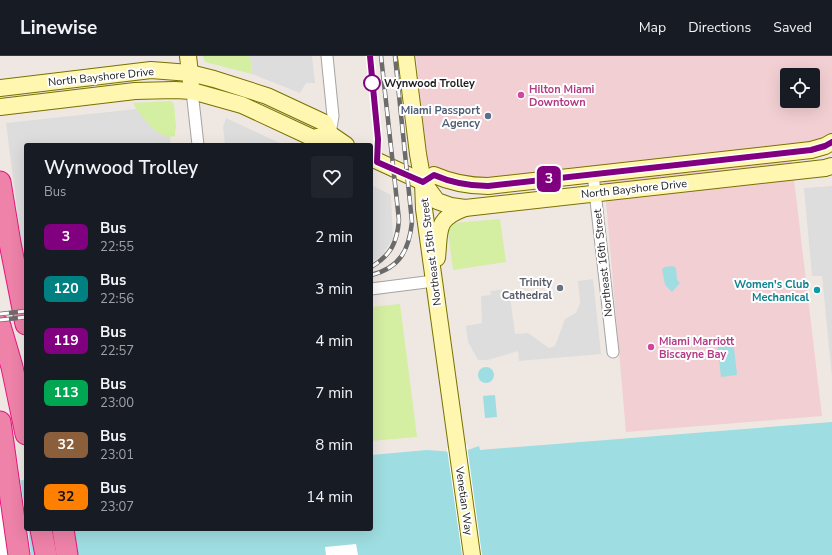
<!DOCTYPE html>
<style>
:root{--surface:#171b24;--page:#20242c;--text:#f1f3f6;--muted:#9ea1a6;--line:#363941}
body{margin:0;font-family:"Nunito Sans",sans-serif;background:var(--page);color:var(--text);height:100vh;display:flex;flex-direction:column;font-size:15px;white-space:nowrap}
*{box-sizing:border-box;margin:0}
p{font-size:13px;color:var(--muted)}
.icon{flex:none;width:22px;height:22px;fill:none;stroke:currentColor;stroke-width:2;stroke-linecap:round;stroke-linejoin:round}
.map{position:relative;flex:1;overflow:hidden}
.drawer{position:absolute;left:24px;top:87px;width:349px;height:388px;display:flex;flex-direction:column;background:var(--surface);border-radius:4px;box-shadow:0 4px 16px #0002}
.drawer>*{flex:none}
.badge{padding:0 8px;border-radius:6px;font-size:14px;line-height:26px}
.controls{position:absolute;left:780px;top:12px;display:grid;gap:8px}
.controls a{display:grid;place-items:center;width:40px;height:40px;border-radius:4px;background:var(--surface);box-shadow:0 4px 16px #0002;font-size:20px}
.map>.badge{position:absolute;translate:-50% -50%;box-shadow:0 0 0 2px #fff}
.round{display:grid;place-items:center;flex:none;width:42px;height:42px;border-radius:4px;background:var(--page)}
.headline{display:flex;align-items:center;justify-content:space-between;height:68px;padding:0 20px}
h1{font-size:19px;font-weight:600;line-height:30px}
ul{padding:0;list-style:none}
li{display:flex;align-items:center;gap:12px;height:52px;padding:0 20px}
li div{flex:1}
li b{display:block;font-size:15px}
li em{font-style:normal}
li .badge{min-width:44px;font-weight:700;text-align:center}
header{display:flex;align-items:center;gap:24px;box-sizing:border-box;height:56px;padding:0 20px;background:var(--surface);border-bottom:1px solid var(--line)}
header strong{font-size:19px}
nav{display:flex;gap:22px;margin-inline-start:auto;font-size:14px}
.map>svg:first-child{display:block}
.commercial{fill:#f2cfd3;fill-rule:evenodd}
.grass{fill:#d4eea2}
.parking{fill:#ddd}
.water{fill:#9edde1}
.pier{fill:#fff}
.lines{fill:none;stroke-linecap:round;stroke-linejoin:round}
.street-casing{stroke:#a4a4a4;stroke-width:13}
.secondary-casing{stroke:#787100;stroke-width:18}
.highway-casing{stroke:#e71580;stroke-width:23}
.street{stroke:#fff;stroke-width:11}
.secondary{stroke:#fff6b0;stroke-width:16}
.highway{stroke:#ee82a8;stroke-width:21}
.rail-casing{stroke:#6b6b6b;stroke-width:4.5}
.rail{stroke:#fff;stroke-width:3;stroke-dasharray:9;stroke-linecap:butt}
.line-casing{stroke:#fff;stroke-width:9}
.line{stroke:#800080;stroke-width:6}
.stop-dot{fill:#fff;stroke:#800080;stroke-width:2}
.hotel-dot{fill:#d1479c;stroke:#fff;stroke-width:1.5}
.service-dot{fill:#5c6f8a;stroke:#fff;stroke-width:1.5}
.worship-dot{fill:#6b7280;stroke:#fff;stroke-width:1.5}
.culture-dot{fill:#0f9aa8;stroke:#fff;stroke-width:1.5}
.labels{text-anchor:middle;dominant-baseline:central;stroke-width:4;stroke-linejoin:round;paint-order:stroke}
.street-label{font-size:11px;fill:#1d1d1d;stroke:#fff}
.stop-label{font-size:11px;font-weight:bold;fill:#1d1d1d;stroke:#fff;text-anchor:start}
.hotel-label{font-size:11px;font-weight:bold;fill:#b23c85;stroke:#fff;text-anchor:start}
.service-label{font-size:11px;font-weight:bold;fill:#4e5e75;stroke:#fff;text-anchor:end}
.worship-label{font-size:11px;font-weight:bold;fill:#5b616d;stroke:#fff;text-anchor:end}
.culture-label{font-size:11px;font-weight:bold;fill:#0d838f;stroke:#fff;text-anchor:end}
</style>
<header>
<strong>Linewise</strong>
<nav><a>Map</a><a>Directions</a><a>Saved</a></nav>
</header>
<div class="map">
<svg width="832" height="499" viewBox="0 0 832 499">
<rect width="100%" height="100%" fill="#efe8e2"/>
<path class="commercial" d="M416,0H832V80L824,85L790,89L822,360L626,376L603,111L475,124L428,111ZM787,19H813V45H787Z"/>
<g class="grass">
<polygon points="203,0 249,0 251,5 252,18 205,6"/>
<path d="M171,45L174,48L176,72L175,75V80C171,81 166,82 163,80C152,75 138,58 133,47Z"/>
<polygon points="500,163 506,206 453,214 448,176 454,167"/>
<polygon points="400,248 417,381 371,385 371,251"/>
</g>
<g class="parking">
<polygon points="249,0 312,0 315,27 306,27 300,37 252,18 251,5"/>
<polygon points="136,53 149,69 163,80 170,81 171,89 26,89 26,223 6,67"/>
<polygon points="226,62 284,89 225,89 223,71"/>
<polygon points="371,129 391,139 393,182 383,198 371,207"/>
<polygon points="832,130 832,321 822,220 812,220 804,132"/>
<polygon points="593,223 601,298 519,305 518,295 488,304 478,304 468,286 466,270 482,267 481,240 491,239 490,235 509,233 515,278 528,277 549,292 555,290 565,263 576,257 580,247 578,225"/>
</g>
<g class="water">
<polygon points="673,210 676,212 677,224 680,227 672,236 665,229 662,213 665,211"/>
<polygon points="733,283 737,319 721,321 717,285"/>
<circle cx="486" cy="319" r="8"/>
<polygon points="495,339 497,361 485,362 483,340"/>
<polygon points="832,366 832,499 0,499 0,425 26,424 26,473 371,473 371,399 427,394 453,396 465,395 479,390 480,394"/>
</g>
<g class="pier">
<polygon points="467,389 482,499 462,499 447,392"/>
<polygon points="17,401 26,463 26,473 28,473 31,499 0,499 0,404"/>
<polygon points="356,488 358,499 326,499 325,491"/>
</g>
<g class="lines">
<g class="street-casing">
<g id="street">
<polyline points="327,0 333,60 330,78 331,89"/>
<polyline points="192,35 198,89"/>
<polyline points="593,118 613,296"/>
<polyline points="371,233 434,225"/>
</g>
</g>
<g class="secondary-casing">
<g id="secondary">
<polyline points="188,0 191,26"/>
<polyline points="406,0 418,98 423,126 424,153 434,225 472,499"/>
<polyline points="0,32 151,14 190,17 214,23 267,40 325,67 330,78 346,89"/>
<polyline points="0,51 135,35 175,34 192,35 242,49 313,82 330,78"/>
<polyline points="371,102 423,126 437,145 451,150 465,152 825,112 832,110"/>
<path d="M423,126L434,119C452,127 469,130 488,130L811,94L825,90L832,86"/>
<path d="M437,202C440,174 435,163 465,152"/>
</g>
</g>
<g class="highway-casing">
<g id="highway">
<polyline points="0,126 10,187 26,268"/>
<polyline points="0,270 12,311 26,378"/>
<polyline points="0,366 19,499"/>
<polyline points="41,473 46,499"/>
<polyline points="63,473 67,499"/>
</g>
</g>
<use href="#street" class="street"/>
<use href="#secondary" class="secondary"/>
<use href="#highway" class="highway"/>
<g class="rail-casing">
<g id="rail">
<path d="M371,211C391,199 397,187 399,164L381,0"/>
<path d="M371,219C400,212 409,194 412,166L395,0"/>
<polyline points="0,258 26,255"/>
<polyline points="0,264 26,261"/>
</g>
</g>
<use href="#rail" class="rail"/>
</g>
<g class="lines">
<g class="line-casing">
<path id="line" d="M370,0L378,83L377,106L423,126L434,119C452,127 469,130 488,130L811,94L825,90L832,86"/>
</g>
<use href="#line" class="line"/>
</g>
<circle class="stop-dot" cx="372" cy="27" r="8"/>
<g class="hotel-dot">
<circle cx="521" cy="39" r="4"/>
<circle cx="651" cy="291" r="4"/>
</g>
<circle class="service-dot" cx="488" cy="60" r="4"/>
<circle class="worship-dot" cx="560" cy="232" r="4"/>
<circle class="culture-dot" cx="817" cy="234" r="4"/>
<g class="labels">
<g class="street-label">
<text transform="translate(101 21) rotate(-6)">North Bayshore Drive</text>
<text transform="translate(634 133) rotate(-6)">North Bayshore Drive</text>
<text transform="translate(431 196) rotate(-97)">Northeast 15th Street</text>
<text transform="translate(603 207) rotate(-96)">Northeast 16th Street</text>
<text transform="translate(464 445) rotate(82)">Venetian Way</text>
</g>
<g class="stop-label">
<text x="384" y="27">Wynwood Trolley</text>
</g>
<g class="hotel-label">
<text x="529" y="33">Hilton Miami<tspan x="529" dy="13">Downtown</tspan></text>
<text x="659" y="285">Miami Marriott<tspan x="659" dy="13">Biscayne Bay</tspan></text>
</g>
<g class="service-label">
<text x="480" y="54">Miami Passport<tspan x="480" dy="13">Agency</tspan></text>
</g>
<g class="worship-label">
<text x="552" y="226">Trinity<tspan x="552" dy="13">Cathedral</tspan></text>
</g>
<g class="culture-label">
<text x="809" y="228">Women's Club<tspan x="809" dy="13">Mechanical</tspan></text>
</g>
</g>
</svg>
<div class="controls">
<a><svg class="icon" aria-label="locate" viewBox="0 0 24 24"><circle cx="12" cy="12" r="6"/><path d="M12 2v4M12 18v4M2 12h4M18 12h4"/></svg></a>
</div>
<b class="badge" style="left:549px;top:123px;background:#800080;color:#fff">3</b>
<section class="drawer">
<div class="headline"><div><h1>Wynwood Trolley</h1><p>Bus</p></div><a class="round"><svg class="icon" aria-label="heart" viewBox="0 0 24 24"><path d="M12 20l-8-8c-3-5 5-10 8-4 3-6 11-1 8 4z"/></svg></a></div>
<ul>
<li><span class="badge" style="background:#800080;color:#fff">3</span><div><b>Bus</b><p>22:55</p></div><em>2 min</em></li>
<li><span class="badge" style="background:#008080;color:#fff">120</span><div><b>Bus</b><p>22:56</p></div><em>3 min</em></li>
<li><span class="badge" style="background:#800080;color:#fff">119</span><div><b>Bus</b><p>22:57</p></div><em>4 min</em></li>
<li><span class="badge" style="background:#00a651;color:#fff">113</span><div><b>Bus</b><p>23:00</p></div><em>7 min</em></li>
<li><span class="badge" style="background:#8b5e3c;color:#fff">32</span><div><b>Bus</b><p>23:01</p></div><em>8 min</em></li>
<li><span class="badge" style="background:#ff8000;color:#111">32</span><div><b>Bus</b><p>23:07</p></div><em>14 min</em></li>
</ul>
</section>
</div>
